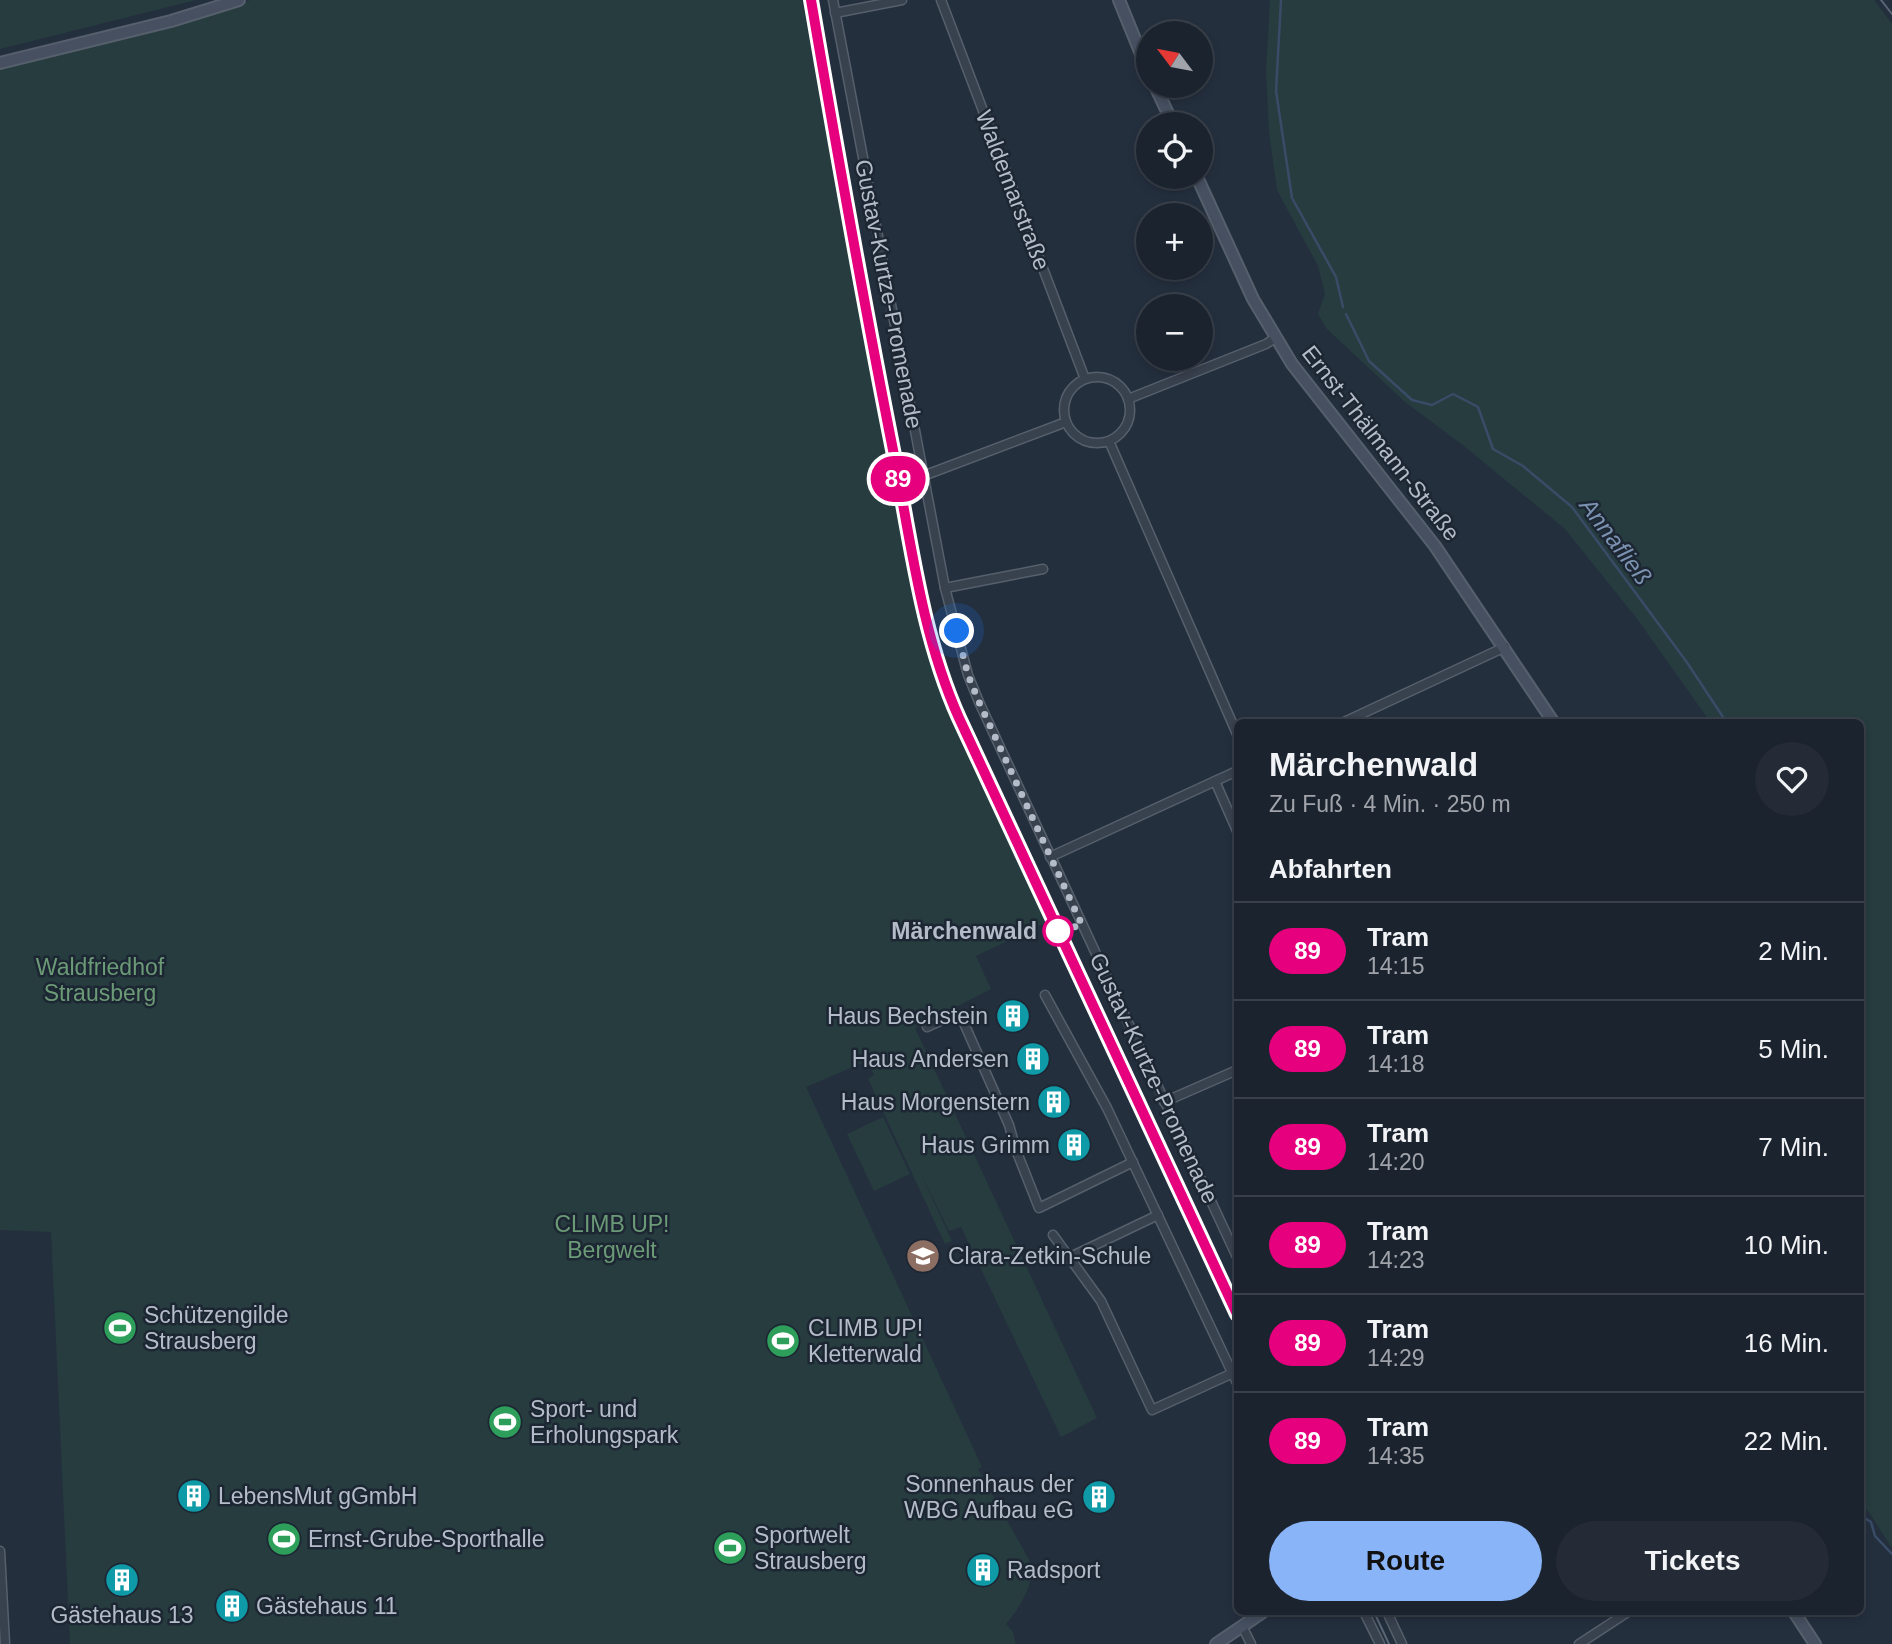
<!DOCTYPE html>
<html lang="de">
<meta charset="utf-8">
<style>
:root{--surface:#1b232e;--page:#242b36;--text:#f1f3f6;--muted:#a0a4aa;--line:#39404a;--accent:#8ab4f8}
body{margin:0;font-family:Helvetica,sans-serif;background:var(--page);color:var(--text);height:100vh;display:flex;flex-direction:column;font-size:26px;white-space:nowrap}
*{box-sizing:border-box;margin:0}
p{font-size:23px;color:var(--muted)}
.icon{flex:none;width:38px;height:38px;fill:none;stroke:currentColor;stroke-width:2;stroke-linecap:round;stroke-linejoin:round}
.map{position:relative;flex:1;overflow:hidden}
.sheet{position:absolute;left:1234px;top:719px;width:630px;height:896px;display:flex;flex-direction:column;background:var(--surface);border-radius:10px;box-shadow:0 4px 10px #0003,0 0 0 2px var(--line)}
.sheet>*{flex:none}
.badge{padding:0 14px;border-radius:23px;font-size:24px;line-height:46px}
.needle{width:46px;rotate:302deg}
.tools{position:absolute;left:1136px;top:21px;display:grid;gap:14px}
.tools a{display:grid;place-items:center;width:77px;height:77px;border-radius:50%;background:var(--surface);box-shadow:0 4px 10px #0003,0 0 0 2px var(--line);font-size:35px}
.you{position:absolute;width:35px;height:35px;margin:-18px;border:5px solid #fff;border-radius:50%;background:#1a73e8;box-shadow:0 0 0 10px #1a73e833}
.map>.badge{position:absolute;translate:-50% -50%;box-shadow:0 0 0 4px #fff}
h2{padding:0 35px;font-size:26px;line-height:63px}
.round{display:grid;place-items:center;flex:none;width:74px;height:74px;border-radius:37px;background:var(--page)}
.head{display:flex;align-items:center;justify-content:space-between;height:119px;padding:0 35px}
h1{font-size:33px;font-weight:800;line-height:52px}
.cta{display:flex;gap:14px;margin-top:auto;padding:14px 35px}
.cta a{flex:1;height:80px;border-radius:42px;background:var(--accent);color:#111;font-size:28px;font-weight:800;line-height:80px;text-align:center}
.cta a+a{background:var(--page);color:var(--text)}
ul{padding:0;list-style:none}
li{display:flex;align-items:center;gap:21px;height:98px;padding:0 35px;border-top:2px solid var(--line)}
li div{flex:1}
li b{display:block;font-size:26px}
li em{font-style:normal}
li .badge{min-width:77px;font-weight:700;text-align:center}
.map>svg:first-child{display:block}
.green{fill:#263c3f}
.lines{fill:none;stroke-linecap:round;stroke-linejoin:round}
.stream{stroke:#394c67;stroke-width:2.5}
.street-casing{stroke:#565f6c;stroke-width:11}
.secondary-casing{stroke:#565f6c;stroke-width:14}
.street{stroke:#38414e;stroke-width:8}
.secondary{stroke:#465061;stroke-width:10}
.tram{stroke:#5a6575;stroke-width:2}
.line-casing{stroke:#fff;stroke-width:16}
.line{stroke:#e6007e;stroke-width:10}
.walk{stroke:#b4bcc9;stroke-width:7;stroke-dasharray:0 12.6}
.stop-dot{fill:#fff;stroke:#e6007e;stroke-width:3.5}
.labels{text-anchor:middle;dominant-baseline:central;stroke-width:5;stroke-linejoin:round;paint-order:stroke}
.street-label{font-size:23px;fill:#b4bcc9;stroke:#1d2633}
.stop-label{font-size:23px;font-weight:bold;fill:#b4bcc9;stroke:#1d2633;text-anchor:end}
.park-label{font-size:23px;fill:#6b9a76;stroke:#1d2633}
.poi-label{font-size:23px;fill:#b4bcc9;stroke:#1d2633;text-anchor:start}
.water-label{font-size:24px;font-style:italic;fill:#7c92b1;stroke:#1d2633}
</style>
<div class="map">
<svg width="1892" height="1644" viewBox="0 0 1892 1644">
<rect width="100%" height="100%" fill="#242f3e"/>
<g class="green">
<polygon points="0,0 196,0 0,49"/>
<path d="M250,0H802L922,627C952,730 1002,825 1047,922L976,956L991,989L915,1028L1097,1418L1061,1437L961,1227L949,1231L920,1172L952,1241L945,1244L868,1079L874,1075L867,1061L806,1087L982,1467L978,1469L1031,1563C1034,1586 1020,1607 1006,1624L1013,1632L1016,1644H70L51,1232L0,1230V68L212,14Z"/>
<polygon points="1270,0 1874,0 1892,24 1892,1548 1868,1511 1860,1504 1860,723 1711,723 1638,620 1565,529 1464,446 1405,402 1326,328 1318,314 1325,294 1318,266 1277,190 1269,132 1266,70"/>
<polygon points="883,1117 910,1174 874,1191 847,1134"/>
</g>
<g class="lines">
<g class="stream">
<polyline points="1281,0 1276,91 1292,198 1336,277 1343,307"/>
<polyline points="1346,314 1369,361 1412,400 1432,405 1453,394 1478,407 1493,449 1523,466 1572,507 1686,661 1727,723"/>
<polyline points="1860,1515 1871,1522 1875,1536 1892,1554"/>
</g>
<g class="street-casing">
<g id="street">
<polyline points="833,0 945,588 968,675 979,702 1237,1257"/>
<polyline points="941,0 1085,379"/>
<polyline points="835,13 902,0"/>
<circle cx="1097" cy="410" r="33"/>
<polyline points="1128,399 1266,344 1275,338"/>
<polyline points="1109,441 1237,734"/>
<polyline points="923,476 1066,422"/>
<polyline points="945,588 1043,569"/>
<polyline points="1342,723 1505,647"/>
<polyline points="1215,781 1237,831"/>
<polyline points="1050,857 1237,771"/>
<polyline points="1045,995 1107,1108 1237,1383"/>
<polyline points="927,1027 951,1016 963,1021 1009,1125 1016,1150 1039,1208 1133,1162"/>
<polyline points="1164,1102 1237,1070"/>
<polyline points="1053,1235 1101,1301 1152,1410 1233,1373"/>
<polyline points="1068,1258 1158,1215"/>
<polyline points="0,1551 5,1644"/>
<polyline points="1364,1612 1380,1644"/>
<polyline points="1387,1612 1402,1644"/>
<polyline points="1242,1626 1251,1644"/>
<polyline points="1579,1644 1628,1612"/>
</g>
</g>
<g class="secondary-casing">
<g id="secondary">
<polyline points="1119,0 1148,71"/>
<polyline points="0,63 171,21 239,0"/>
<polyline points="1155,86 1173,124"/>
<polyline points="1197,177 1253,299 1292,364 1435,546 1554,723"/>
<polyline points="1794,1612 1815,1644"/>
<polyline points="1216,1644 1263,1612"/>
</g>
</g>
<use href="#street" class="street"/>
<use href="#secondary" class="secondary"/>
<g class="tram">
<path d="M811,0C835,142 861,283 888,424C905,515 918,607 948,694L1237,1314"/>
<polyline points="1881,0 1892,14"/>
<polyline points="1374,1612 1389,1644"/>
</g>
</g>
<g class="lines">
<g class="line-casing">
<path id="line" d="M811,0C837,152 864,304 894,455C911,543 922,636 959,718L1237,1314"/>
</g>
<use href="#line" class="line"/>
<polyline class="walk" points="957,631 968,675 979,702 1082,925 1058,931"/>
</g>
<defs>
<g id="building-disc" transform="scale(1.75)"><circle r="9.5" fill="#0f9aa8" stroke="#1d2633"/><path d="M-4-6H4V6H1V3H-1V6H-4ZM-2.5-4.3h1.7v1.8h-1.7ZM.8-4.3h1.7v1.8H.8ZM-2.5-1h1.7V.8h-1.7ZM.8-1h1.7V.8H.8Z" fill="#fff"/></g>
<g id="school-disc" transform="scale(1.75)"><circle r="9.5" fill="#8d6e63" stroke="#1d2633"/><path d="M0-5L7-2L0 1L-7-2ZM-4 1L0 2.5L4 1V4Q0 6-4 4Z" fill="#fff"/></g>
<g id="stadium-disc" transform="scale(1.75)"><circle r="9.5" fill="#2e9e5b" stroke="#1d2633"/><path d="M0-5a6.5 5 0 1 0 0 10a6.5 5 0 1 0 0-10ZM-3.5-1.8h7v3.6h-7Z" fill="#fff"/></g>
</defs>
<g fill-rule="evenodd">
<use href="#building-disc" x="1013" y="1016"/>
<use href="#building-disc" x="1033" y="1059"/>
<use href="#building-disc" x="1054" y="1102"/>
<use href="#building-disc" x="1074" y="1145"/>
<use href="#school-disc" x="923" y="1256"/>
<use href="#stadium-disc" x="120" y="1328"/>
<use href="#stadium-disc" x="783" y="1341"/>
<use href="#stadium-disc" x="505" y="1422"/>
<use href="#building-disc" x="194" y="1496"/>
<use href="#building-disc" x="1099" y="1497"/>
<use href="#stadium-disc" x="284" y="1539"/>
<use href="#stadium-disc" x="730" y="1548"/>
<use href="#building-disc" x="983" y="1570"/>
<use href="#building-disc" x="122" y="1580"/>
<use href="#building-disc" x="232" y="1606"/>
</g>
<circle class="stop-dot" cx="1058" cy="931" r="14"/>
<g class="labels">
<g class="street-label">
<text transform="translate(1013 190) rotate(69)">Waldemarstraße</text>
<text transform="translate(889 294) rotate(79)">Gustav-Kurtze-Promenade</text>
<text transform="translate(1381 443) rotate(52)">Ernst-Thälmann-Straße</text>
<text transform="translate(1154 1078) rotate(65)">Gustav-Kurtze-Promenade</text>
</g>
<g class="stop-label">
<text x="1037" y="931">Märchenwald</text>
</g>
<g class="park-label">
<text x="100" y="967">Waldfriedhof<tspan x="100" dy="26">Strausberg</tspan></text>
<text x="612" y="1224">CLIMB UP!<tspan x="612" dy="26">Bergwelt</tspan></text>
</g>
<g class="poi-label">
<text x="988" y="1016" text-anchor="end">Haus Bechstein</text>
<text x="1009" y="1059" text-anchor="end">Haus Andersen</text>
<text x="1030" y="1102" text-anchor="end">Haus Morgenstern</text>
<text x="1050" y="1145" text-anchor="end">Haus Grimm</text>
<text x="948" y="1256">Clara-Zetkin-Schule</text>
<text x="144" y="1315">Schützengilde<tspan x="144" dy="26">Strausberg</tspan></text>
<text x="808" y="1328">CLIMB UP!<tspan x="808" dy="26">Kletterwald</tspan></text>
<text x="530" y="1409">Sport- und<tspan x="530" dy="26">Erholungspark</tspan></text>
<text x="1074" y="1484" text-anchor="end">Sonnenhaus der<tspan x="1074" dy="26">WBG Aufbau eG</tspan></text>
<text x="218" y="1496">LebensMut gGmbH</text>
<text x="754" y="1535">Sportwelt<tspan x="754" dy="26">Strausberg</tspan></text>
<text x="308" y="1539">Ernst-Grube-Sporthalle</text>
<text x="1007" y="1570">Radsport</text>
<text x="256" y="1606">Gästehaus 11</text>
<text x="122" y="1615" text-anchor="middle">Gästehaus 13</text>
</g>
<g class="water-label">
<text transform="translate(1616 541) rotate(53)">Annafließ</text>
</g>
</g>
</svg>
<div class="tools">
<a><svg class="needle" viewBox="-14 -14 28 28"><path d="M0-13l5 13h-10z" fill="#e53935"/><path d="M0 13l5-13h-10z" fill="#a0a4aa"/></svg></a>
<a><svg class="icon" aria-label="locate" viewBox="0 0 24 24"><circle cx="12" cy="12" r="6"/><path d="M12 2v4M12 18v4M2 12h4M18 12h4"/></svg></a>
<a>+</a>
<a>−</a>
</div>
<div class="you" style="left:957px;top:631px"></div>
<b class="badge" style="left:898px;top:479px;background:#e6007e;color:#fff">89</b>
<section class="sheet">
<div class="head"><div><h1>Märchenwald</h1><p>Zu Fuß · 4 Min. · 250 m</p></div><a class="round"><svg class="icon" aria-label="heart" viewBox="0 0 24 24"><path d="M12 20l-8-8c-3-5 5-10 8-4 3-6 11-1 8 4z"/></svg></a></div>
<h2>Abfahrten</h2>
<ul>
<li><span class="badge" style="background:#e6007e;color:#fff">89</span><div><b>Tram</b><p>14:15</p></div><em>2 Min.</em></li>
<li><span class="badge" style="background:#e6007e;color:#fff">89</span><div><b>Tram</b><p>14:18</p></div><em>5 Min.</em></li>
<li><span class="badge" style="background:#e6007e;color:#fff">89</span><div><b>Tram</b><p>14:20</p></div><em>7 Min.</em></li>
<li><span class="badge" style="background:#e6007e;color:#fff">89</span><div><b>Tram</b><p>14:23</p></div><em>10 Min.</em></li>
<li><span class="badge" style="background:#e6007e;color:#fff">89</span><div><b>Tram</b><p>14:29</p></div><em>16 Min.</em></li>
<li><span class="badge" style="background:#e6007e;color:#fff">89</span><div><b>Tram</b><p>14:35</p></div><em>22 Min.</em></li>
</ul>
<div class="cta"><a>Route</a><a>Tickets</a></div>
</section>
</div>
